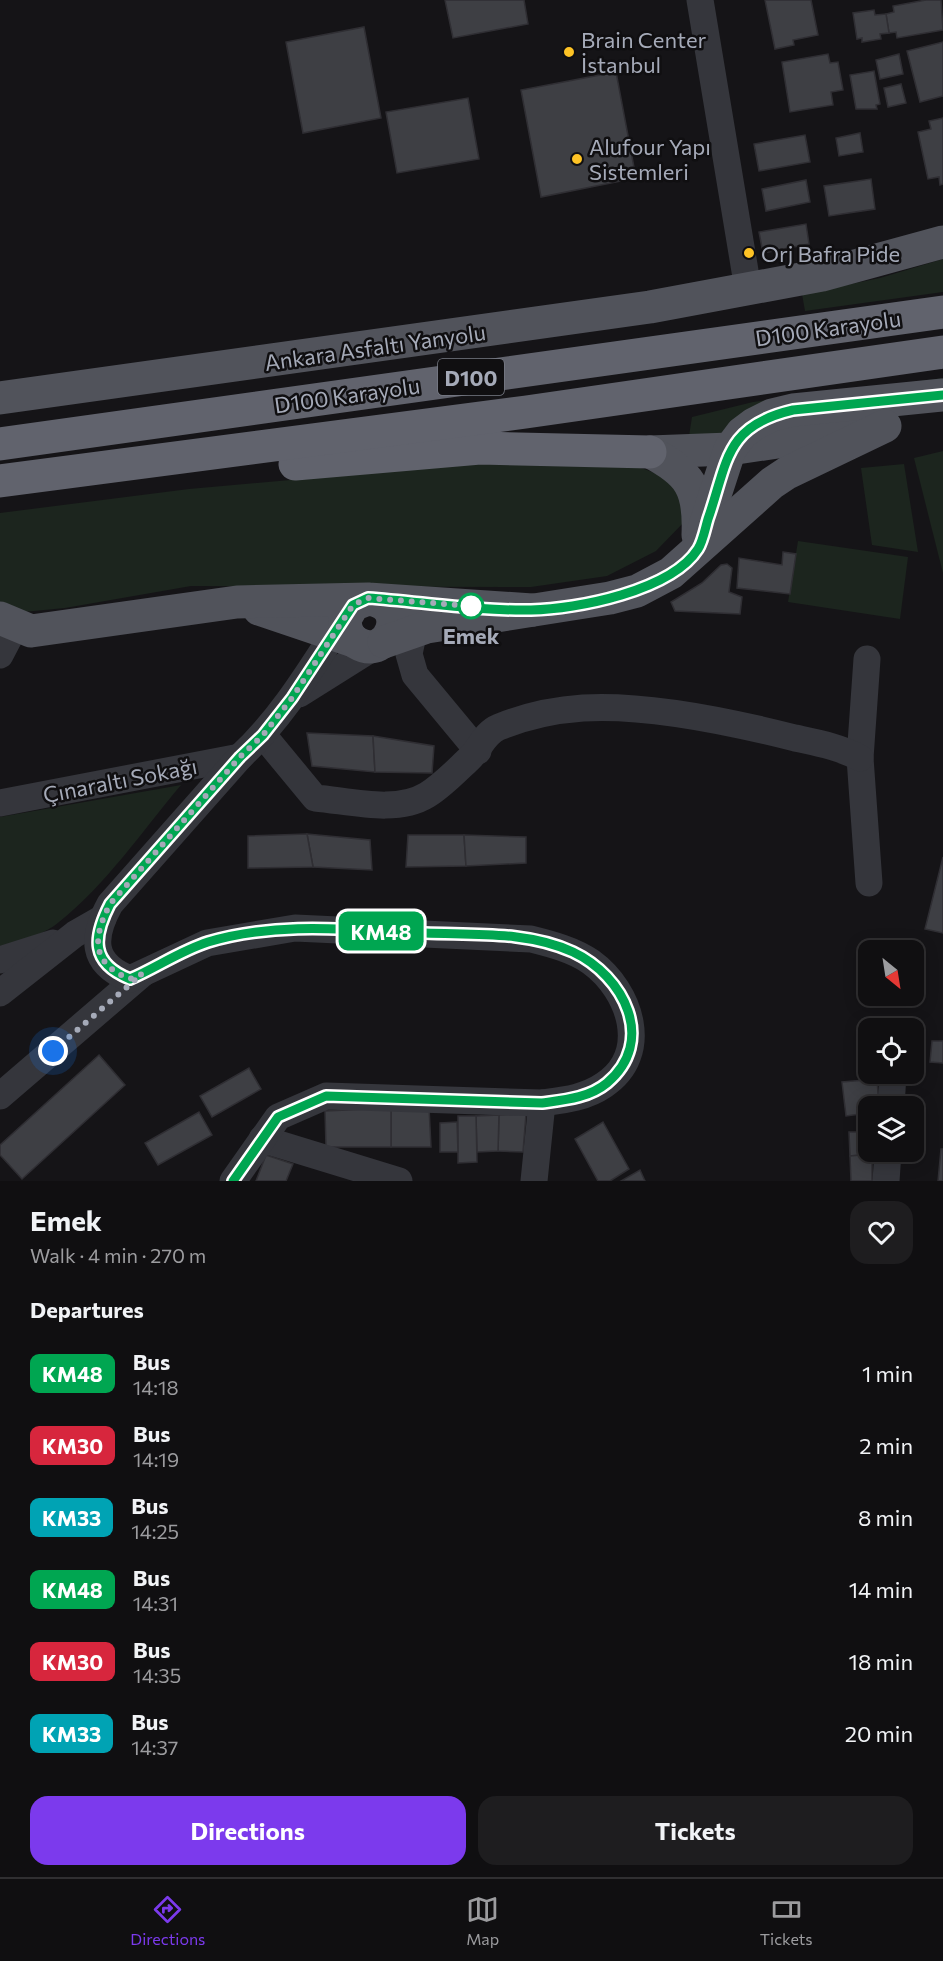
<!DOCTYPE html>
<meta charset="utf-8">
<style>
:root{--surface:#100f11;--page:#1e1d1f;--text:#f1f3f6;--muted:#9c9c9f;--line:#302f31;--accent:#7c3aed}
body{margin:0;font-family:Commissioner,sans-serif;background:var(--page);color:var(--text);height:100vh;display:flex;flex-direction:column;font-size:22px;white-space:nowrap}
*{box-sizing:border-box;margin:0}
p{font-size:20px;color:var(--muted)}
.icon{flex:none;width:33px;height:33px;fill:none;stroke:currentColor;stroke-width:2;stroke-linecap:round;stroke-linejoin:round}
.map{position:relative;height:1181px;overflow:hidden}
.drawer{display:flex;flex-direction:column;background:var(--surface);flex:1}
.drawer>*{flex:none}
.badge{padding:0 12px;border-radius:9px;font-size:21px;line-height:39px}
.needle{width:39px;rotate:150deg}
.fabs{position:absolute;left:858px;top:940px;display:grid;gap:12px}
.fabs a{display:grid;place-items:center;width:66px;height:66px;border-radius:12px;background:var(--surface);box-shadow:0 3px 15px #0003,0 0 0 2px var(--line);font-size:30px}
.you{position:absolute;width:30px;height:30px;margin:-15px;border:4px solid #fff;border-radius:50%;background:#1a73e8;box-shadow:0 0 0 9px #1a73e833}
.map>.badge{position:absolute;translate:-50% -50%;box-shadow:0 0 0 3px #fff}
h2{padding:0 30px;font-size:22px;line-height:54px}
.round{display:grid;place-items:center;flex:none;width:63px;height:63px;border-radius:18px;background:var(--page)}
.summary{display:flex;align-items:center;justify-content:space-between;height:102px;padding:0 30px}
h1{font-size:28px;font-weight:700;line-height:45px}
.primary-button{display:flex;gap:12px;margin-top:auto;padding:12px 30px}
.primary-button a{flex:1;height:69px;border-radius:18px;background:var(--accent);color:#fff;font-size:24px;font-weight:700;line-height:69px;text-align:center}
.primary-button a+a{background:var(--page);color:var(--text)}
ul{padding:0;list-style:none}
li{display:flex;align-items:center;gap:18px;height:72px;padding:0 30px}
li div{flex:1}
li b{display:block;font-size:22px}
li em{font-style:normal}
li .badge{min-width:66px;font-weight:700;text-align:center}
.menu{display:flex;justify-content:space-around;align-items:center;height:84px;border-top:2px solid var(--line);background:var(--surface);font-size:16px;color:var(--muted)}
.menu a{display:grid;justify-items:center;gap:3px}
.menu .on{color:var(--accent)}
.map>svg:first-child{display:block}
.green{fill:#1c251e}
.building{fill:#3e3f44;stroke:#2f2e33;stroke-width:1.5}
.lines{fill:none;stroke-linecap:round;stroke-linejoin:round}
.minor{stroke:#35363c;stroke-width:27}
.major{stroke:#51535b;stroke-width:33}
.highway{stroke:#61636d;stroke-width:33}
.line-casing{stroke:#fff;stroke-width:14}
.line{stroke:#00a651;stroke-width:9}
.walk{stroke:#a5aab8;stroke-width:6;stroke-dasharray:0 10.8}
.poi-dot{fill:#fec325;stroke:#100f11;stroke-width:2}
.stop-dot{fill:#fff;stroke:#00a651;stroke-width:3}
.labels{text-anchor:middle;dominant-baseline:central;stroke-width:5;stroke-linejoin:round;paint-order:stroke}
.shield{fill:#100f11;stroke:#787c86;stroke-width:1.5}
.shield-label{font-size:21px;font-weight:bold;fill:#a5aab8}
.poi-label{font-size:22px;fill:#a5aab8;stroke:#100f11;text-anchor:start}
.street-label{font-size:22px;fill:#a5aab8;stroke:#100f11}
.stop-label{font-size:22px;font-weight:bold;fill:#a5aab8;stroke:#100f11}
</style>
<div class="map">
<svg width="943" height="1181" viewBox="0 0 943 1181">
<rect width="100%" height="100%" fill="#151417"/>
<g class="green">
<polygon points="943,259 943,292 805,311 802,294 880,278"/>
<polygon points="943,378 943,384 725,434 689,436 692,417 753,402"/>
<polygon points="943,451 943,573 914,458"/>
<path d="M524,459C567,460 653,454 681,493C685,499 685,512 686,520L656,551L607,576L531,587L191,586L65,608L13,613L0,605V513L189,489Z"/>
<polygon points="904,464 918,552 872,545 861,468"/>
<polygon points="798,541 908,557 900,619 788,602"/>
<path d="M181,785C143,830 105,886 59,922C45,934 17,944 0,946V817Z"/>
</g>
<g class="building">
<polygon points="445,0 524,0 528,24 453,38"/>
<polygon points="765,0 811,0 818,35 793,40 794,45 775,49"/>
<polygon points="926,0 941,0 943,30 897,38 896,32 889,33 886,14 894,12 893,6"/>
<polygon points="874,10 875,15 886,14 889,33 880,34 881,39 862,42 862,38 857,39 853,13"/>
<polygon points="364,27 381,118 303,133 286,42"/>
<polygon points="943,42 943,96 920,102 907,51"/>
<polygon points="828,54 830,63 838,62 843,90 831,92 833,105 790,112 782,62"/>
<polygon points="899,54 903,74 880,79 876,60"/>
<polygon points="874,71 880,104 876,105 877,109 856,109 850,75"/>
<polygon points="616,72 636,178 541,197 521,90"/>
<polygon points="901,84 906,103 888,107 884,88"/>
<polygon points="468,98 479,159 397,173 386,112"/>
<polygon points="943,118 943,184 940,185 939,177 928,179 918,132 931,129 929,121"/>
<polygon points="860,133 863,152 839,156 836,138"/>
<polygon points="805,135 810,162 759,171 754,144"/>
<polygon points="871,179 875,209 829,216 824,186"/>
<polygon points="806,180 810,202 766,211 762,189"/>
<polygon points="806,224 809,244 763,253 759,232"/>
<polygon points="783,552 796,554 790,594 737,588 739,558 782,565"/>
<polygon points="727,564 732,568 729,592 742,597 740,614 675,611 671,602 702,583 721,565"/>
<polygon points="307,733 373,736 375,772 312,766"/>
<polygon points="373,736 434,746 432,773 375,772"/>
<polygon points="307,834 370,840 372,870 313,867"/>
<polygon points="307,834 313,867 248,868 248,836"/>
<polygon points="408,835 464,835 466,866 406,867"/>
<polygon points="464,835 526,837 526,863 466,866"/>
<polygon points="943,857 943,933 925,929"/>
<polygon points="932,1041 943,1041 943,1063 930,1062"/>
<polygon points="99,1055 125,1085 22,1179 0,1155 0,1145"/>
<polygon points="249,1068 261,1089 212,1117 200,1096"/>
<polygon points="877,1079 879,1107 868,1107 868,1113 846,1116 842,1082"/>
<polygon points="429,1107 431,1147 391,1147 391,1108"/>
<polygon points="391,1108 391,1147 326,1147 325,1111"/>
<polygon points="199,1112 212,1135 158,1165 145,1143"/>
<polygon points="526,1114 523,1152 498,1151 499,1115"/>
<polygon points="499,1115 498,1151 477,1152 476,1116"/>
<polygon points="458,1116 476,1116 477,1162 458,1163"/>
<polygon points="457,1122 458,1152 440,1152 440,1123"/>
<polygon points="603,1122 629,1169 610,1181 598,1181 575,1139"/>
<polygon points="849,1132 868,1132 868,1152 878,1154 850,1156"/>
<polygon points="941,1149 943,1149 943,1181 938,1181"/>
<polygon points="872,1154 872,1181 851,1181 850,1156"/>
<polygon points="266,1155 293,1164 286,1181 256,1181"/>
<polygon points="640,1170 645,1181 621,1181"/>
</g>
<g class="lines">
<g class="minor">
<polyline points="700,0 748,289"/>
<polyline points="414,630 409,654 415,675 478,751"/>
<polyline points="0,655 11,634"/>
<polyline points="867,659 860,758 869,883"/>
<polyline points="299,694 377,645"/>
<path d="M263,735L315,798C350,801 396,814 427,795C442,786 456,771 469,759C480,749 484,733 499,727C526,716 554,710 583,708C648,704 732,722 795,738C818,743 840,747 860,758"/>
<polyline points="0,803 240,757"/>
<polyline points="0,960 53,943"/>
<polyline points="0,993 75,934 103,918"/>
<polyline points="0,1096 142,974"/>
<polyline points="891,1107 893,1074"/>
<polyline points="262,1139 399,1181"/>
<path d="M233,1181L278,1117L326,1096L542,1103C564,1100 585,1098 604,1085C651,1054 631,991 591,962C574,950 551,944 531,939L295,928L207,943L130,979C90,963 92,937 110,904L240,757C283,717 312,667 344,618"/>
<polyline points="534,1181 542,1103"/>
<polyline points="886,1181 888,1152"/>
</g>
<g class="major">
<polyline points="0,398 650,307 822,275 943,242"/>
<polyline points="650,452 730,449 850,431"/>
<path d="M650,452C690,473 700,488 698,535"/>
<polyline points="698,547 730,449 742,433 754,424 772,415 793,410 943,395"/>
<polyline points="259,609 354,641"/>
<path d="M0,618L31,631L237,602L368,599C413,604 389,662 357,643C348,638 345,629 345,619L353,605L368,599L532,610"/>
<polyline points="384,642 427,627 610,598 637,591 671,573 772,483 787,473 885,426"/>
</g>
<g class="highway">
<polyline points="0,444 943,312"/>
<polyline points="295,464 480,448 650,452"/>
<polyline points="0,481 526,412 943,352"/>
</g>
</g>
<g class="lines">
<g class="line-casing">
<path id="line" d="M233,1181L278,1117L326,1096L542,1103C564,1100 589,1098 607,1083C657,1041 624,976 573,952C527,931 474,935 425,933C353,930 278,921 208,942C180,951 156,968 130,979C90,963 93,937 110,904L240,757L263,735L292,698L353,605L368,598C422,602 478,611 531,610C577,609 671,591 698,549C703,541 705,529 708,519C728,462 724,426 793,410L943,395"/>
</g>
<use href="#line" class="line"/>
<path class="walk" d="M53,1051L142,974L130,979C90,963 93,937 110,904L240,757L263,735L292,698L353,605L368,598L471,606"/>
</g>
<g class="poi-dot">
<circle cx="569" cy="52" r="6"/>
<circle cx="577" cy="159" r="6"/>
<circle cx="749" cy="253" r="6"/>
</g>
<circle class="stop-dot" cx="471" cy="606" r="12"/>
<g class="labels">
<rect class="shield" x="438" y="359" width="66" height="36" rx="4.5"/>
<g class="shield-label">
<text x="471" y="377">D100</text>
</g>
<g class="poi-label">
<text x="581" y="39">Brain Center<tspan x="581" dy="25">İstanbul</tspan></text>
<text x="589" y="146">Alufour Yapı<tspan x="589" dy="25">Sistemleri</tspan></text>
<text x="761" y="253">Orj Bafra Pide</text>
</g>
<g class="street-label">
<text transform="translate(828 328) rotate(-8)">D100 Karayolu</text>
<text transform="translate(375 347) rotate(-8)">Ankara Asfaltı Yanyolu</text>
<text transform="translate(347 395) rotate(-8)">D100 Karayolu</text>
<text transform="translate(120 780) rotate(-11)">Çınaraltı Sokağı</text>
</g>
<g class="stop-label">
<text x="471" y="635">Emek</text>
</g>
</g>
</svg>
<div class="fabs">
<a><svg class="needle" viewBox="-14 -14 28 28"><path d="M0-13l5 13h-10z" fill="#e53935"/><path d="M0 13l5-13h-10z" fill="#9c9c9f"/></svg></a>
<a><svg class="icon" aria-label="locate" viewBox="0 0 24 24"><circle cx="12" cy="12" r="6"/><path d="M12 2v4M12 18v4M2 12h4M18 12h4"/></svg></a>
<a><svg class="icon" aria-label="layers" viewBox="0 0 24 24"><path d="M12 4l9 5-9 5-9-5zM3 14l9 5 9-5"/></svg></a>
</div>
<div class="you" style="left:53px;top:1051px"></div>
<b class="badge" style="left:381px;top:931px;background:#00a651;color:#fff">KM48</b>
</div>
<section class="drawer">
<div class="summary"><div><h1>Emek</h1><p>Walk · 4 min · 270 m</p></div><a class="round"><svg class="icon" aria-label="heart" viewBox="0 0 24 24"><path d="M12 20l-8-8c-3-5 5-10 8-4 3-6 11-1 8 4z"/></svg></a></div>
<h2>Departures</h2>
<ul>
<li><span class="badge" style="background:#00a651;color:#fff">KM48</span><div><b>Bus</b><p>14:18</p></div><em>1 min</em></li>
<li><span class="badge" style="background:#d7263d;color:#fff">KM30</span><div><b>Bus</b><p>14:19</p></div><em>2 min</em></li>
<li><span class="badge" style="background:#00a3b4;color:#fff">KM33</span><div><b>Bus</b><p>14:25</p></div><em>8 min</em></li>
<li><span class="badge" style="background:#00a651;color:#fff">KM48</span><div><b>Bus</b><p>14:31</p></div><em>14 min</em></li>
<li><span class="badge" style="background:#d7263d;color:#fff">KM30</span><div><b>Bus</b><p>14:35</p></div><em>18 min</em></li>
<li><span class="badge" style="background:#00a3b4;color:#fff">KM33</span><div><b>Bus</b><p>14:37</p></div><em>20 min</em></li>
</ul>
<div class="primary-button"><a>Directions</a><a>Tickets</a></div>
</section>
<nav class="menu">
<a class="on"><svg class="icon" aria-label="directions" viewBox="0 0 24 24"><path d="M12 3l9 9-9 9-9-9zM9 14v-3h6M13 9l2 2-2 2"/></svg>Directions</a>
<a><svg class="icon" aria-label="map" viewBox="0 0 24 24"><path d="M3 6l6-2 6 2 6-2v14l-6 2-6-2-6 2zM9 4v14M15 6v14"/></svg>Map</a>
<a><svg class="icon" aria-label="tickets" viewBox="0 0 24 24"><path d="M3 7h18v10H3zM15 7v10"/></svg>Tickets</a>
</nav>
